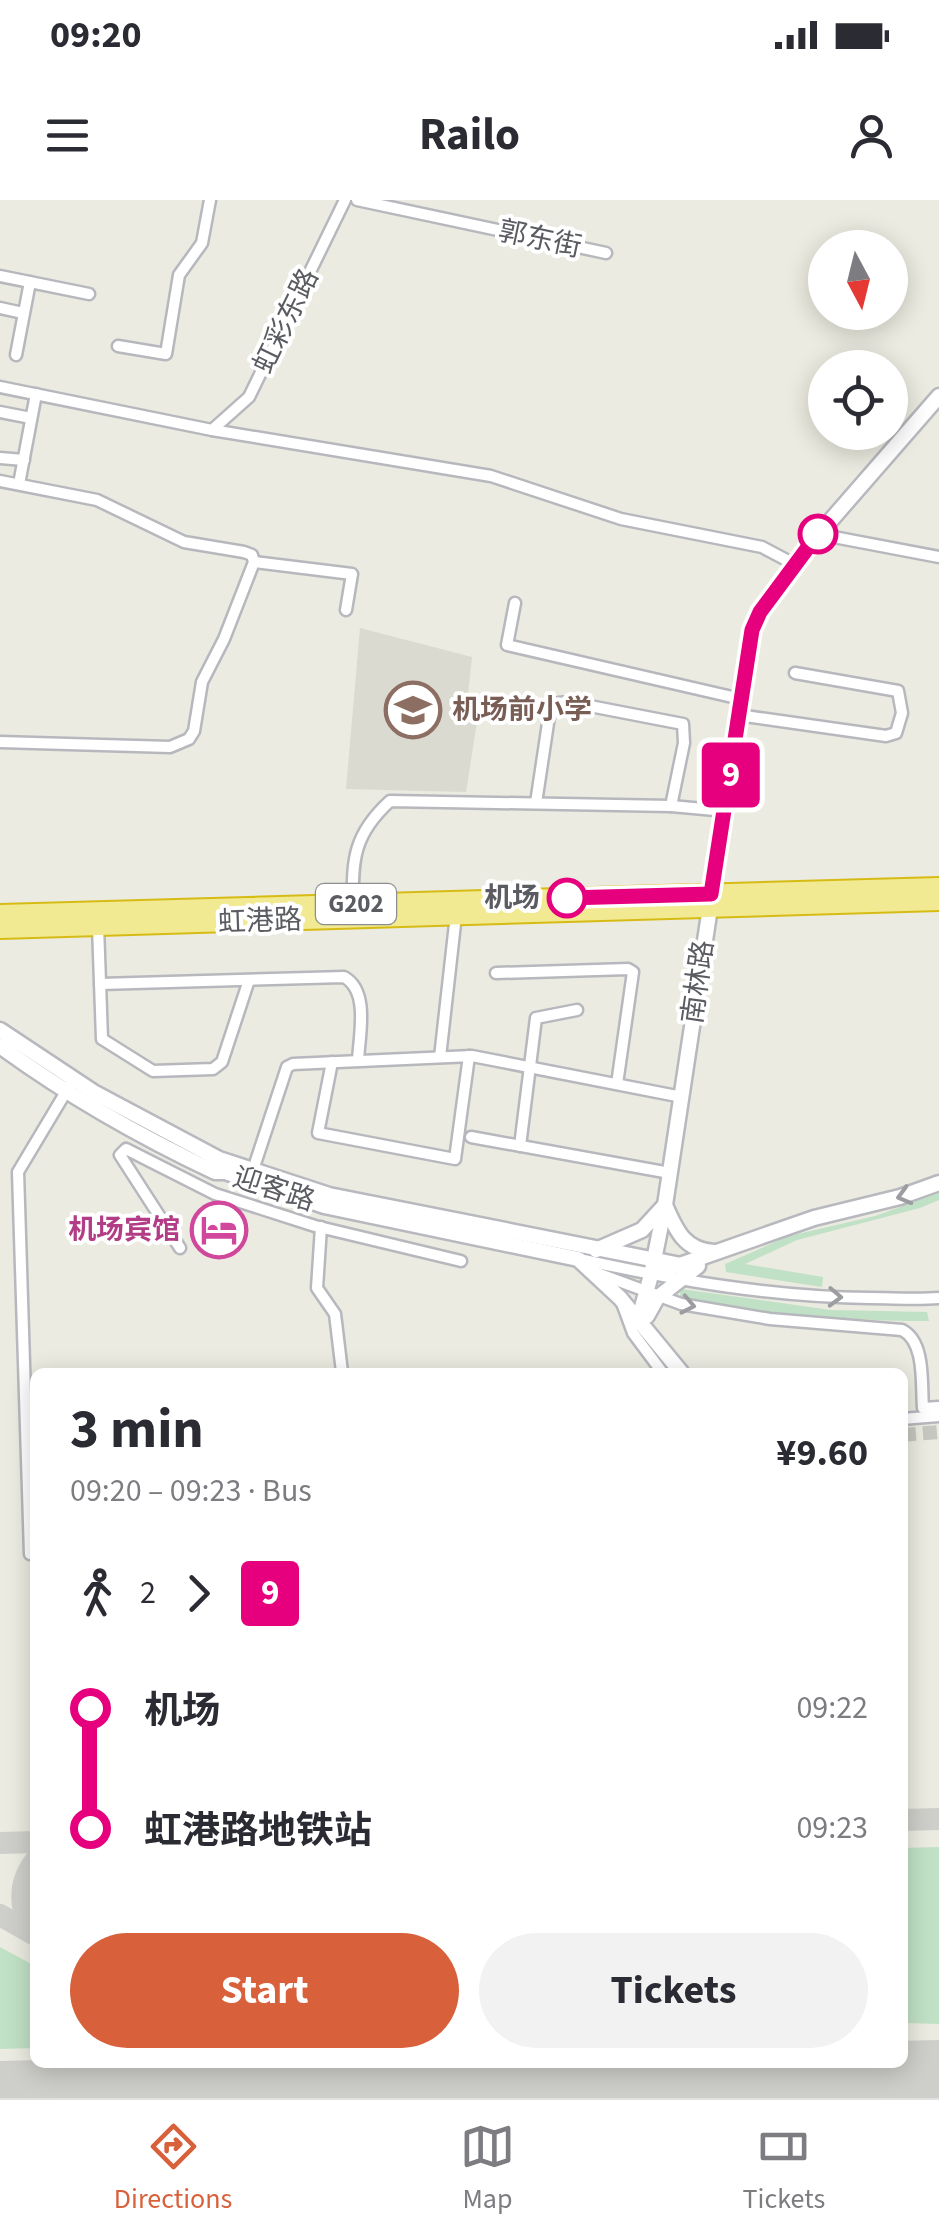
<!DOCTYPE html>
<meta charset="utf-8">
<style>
:root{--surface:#fff;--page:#f2f2f3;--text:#2b2b33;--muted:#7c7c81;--line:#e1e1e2;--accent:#d8613b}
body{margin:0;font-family:"Source Sans 3","Noto Sans SC",sans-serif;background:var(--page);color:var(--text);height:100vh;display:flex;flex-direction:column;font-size:38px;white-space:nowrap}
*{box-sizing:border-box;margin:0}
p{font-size:32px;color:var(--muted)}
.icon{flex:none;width:55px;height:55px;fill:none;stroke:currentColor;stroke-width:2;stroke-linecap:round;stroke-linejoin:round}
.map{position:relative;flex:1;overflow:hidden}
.details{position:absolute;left:30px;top:1168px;width:878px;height:700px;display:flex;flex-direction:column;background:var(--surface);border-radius:15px;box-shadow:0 5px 25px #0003}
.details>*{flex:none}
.badge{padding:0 20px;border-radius:8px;font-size:35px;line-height:65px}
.needle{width:65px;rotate:173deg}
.controls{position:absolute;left:808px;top:30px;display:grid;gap:20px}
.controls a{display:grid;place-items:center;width:100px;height:100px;border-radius:50%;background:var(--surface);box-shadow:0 5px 25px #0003;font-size:50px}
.map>.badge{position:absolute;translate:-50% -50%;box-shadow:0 0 0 5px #fff}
.legs{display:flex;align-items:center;gap:15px;height:110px;padding:0 40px;font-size:32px}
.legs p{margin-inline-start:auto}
.summary{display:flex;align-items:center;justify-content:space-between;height:170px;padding:0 40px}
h1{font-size:55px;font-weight:700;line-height:75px}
.button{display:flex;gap:20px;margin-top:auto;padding:20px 40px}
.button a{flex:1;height:115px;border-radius:60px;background:var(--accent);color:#fff;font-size:40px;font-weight:700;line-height:115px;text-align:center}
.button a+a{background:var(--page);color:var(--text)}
ul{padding:0 40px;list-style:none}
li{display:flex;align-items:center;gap:35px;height:120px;font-size:38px}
li i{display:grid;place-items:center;width:15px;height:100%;margin:0 12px;background:currentColor}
li i::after{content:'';width:25px;height:25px;margin:-12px;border:8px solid;border-radius:50%;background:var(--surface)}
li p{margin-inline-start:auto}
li:first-child i{background:linear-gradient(#0000 50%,currentColor 0)}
li:last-child i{background:linear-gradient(currentColor 50%,#0000 0)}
.status{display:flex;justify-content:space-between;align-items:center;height:70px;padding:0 50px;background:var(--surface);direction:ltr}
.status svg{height:28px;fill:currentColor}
header{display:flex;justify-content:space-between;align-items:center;height:130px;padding:0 40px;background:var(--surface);font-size:45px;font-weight:700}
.tabs{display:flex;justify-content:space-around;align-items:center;height:140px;border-top:2px solid var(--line);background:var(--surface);font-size:28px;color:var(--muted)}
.tabs a{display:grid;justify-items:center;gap:5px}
.tabs .active{color:var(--accent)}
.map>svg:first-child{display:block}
.education{fill:#dbdad0}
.green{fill:#c0e1c5}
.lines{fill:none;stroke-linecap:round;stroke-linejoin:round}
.taxiway{stroke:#cecfca;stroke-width:22}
.runway{stroke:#cecfca;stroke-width:58}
.secondary-tunnel{stroke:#c7c7c1;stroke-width:14;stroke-dasharray:14 7;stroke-linecap:butt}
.street-casing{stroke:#b7b8bd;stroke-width:15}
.secondary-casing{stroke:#b7b9bf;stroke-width:19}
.highway-casing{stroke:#d7bb15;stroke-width:22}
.street{stroke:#fff;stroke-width:10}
.secondary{stroke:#fff;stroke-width:14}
.highway{stroke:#f2ea92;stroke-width:18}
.oneway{stroke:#9c9da0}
.line-1-casing{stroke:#fff;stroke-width:22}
.line-1{stroke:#e6007e;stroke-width:15}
.stop-1-dot{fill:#fff;stroke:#e6007e;stroke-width:5}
.labels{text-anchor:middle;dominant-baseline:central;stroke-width:8;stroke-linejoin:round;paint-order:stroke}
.shield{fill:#fff;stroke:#8c8d90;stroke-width:2.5}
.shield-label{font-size:25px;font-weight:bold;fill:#5a5c61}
.street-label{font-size:28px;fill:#5a5c61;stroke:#fff}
.education-label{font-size:28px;font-weight:bold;fill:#785e54;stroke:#fff;text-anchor:start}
.stop-label{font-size:28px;font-weight:bold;fill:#5a5c61;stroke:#fff;text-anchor:end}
.hotel-label{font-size:28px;font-weight:bold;fill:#b23c85;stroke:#fff;text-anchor:end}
</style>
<div class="status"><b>09:20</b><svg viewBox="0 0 49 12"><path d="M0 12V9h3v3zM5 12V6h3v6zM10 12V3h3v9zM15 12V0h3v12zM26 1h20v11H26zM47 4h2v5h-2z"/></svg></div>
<header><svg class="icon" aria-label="menu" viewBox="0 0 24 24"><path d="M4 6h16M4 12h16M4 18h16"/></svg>Railo<svg class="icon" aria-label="person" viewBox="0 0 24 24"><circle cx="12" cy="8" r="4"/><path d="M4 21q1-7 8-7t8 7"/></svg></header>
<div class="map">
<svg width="939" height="1898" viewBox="0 0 939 1898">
<rect width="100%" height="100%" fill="#ebebe1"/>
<polygon class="education" points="360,428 472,457 467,504 478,516 466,592 346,589"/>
<g class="green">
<polygon points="939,993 939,1000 920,1008 797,1040 745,1064 823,1077 822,1087 726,1072 725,1064 789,1036 875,1016"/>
<path d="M681,1089L831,1110L927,1112L929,1121C844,1121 763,1113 679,1100Z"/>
<polygon points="939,1647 939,1824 903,1823 903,1648"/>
<polygon points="0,1747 35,1766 35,1848 0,1849"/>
</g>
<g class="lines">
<g class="taxiway">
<polyline points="902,1620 939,1619"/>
<polyline points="0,1643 35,1642"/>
<path d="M35,1661C18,1684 18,1709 35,1732"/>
<polyline points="0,1715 35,1735"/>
<polyline points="326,1862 386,1875 490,1880"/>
<polyline points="788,1862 835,1872"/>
</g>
<polyline class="runway" points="0,1890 939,1869"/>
<polyline class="secondary-tunnel" points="902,1235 939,1232"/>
<g class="street-casing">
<g id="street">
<polyline points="357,0 606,53"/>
<polyline points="0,76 89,94"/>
<polyline points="0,108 23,113"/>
<polyline points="118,146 166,154 179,75 202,43 210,0"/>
<polyline points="16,155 30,82"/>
<polyline points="0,187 212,230 491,276 621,319 762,347 794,364"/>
<polyline points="0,212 31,218"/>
<polyline points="212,230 249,197 345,0"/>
<polyline points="0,258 24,260"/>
<polyline points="0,281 97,300 184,342 244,352 252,355 254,362 224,439 202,482 194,531 189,539 170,547 0,542"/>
<polyline points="19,284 36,194"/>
<polyline points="818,334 939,357"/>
<polyline points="254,362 352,374 346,410"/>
<polyline points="515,403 507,445 741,499"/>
<polyline points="738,515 886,536 896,533 902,513 898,491 795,473"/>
<polyline points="536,603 550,510 559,503 569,502 683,524 684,543 671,606"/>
<path d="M353,704C352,659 354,634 390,601L671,606L726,611"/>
<polyline points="98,726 102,839 153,871 213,869 222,862 249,780"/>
<polyline points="496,773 628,769 633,772 617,884"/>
<path d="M100,784L344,777C370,791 359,836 358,861"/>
<polyline points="440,857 456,715"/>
<polyline points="332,862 318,933 455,959 469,856"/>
<polyline points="471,937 670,973"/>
<polyline points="520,946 536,818 577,810"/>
<polyline points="253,970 287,867 293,864 472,856 682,897"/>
<polyline points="321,1027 317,1088 335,1114 342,1172"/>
<polyline points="180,1048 120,955 126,949 215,994 315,1026 461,1061"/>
<path d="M579,1059C674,1080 772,1097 870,1098C893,1098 916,1100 939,1098"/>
<path d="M597,1073L681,1104L770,1119L902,1130C926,1142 921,1185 923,1208L939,1207"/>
<polyline points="622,1103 633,1133 662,1172"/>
<polyline points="902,1219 939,1216"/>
<polyline points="30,1354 18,972 70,885"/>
</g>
</g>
<g class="secondary-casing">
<g id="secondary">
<polyline points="0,830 95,893 219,959 329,995 681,1065"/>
<path d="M0,846C67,895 139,936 215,972H225L324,1006L578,1059L620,1098L681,1172"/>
<path d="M596,1050L642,1030L665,1005C676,1030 684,1050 714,1052"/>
<polyline points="651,1075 665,1005 752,430 760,412 805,350 939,196"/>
<polyline points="647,1116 657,1098 698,1066"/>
<polyline points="639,1118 651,1075 814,1018 900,997 939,983"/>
</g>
</g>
<g class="highway-casing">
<g id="highway">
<polyline points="0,714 939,687"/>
<polyline points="0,729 939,701"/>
</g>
</g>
<use href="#street" class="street"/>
<use href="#secondary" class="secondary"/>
<use href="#highway" class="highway"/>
</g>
<defs><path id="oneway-chevron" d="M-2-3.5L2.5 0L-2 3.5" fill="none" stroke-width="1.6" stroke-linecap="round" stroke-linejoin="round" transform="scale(2.5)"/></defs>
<g class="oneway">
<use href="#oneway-chevron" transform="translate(904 996) rotate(164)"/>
<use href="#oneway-chevron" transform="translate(835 1097) rotate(2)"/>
<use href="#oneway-chevron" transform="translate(688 1105) rotate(11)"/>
</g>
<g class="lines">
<g class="line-1-casing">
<polyline id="line-1" points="567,698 711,694 752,430 760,412 818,334"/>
</g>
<use href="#line-1" class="line-1"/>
</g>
<defs>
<g id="school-ring" transform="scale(2.875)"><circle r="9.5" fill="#fff" stroke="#8d6e63" stroke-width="1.5"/><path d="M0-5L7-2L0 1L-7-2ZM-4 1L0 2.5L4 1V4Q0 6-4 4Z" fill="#8d6e63"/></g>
<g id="hotel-ring" transform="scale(2.875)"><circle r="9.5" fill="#fff" stroke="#d1479c" stroke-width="1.5"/><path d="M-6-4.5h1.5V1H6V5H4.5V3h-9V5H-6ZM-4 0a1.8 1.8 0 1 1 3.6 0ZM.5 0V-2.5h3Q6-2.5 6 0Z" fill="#d1479c"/></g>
</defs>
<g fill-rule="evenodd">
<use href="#school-ring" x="413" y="510"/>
<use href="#hotel-ring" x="219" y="1030"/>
</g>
<g class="stop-1-dot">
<circle cx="818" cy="334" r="18"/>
<circle cx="567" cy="698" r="18"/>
</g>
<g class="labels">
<rect class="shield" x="316" y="684" width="80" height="40" rx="8"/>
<g class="shield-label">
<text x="356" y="704">G202</text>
</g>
<g class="street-label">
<text transform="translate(540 39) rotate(12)">郭东街</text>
<text transform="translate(286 121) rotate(-64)">虹彩东路</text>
<text transform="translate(260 721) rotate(-2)">虹港路</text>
<text transform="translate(698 782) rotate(-82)">南林路</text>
<text transform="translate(274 989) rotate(18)">迎客路</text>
</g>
<g class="education-label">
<text x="452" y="510">机场前小学</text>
</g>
<g class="stop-label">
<text x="540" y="698">机场</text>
</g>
<g class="hotel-label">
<text x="180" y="1030">机场宾馆</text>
</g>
</g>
</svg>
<div class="controls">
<a><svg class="needle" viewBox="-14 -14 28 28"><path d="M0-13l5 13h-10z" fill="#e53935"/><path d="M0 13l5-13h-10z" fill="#7c7c81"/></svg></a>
<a><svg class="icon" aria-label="locate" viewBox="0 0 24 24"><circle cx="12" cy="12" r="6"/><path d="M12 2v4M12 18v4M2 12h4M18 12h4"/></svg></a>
</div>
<b class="badge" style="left:731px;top:575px;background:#e6007e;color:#fff">9</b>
<section class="details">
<div class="summary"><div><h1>3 min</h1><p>09:20 – 09:23 · Bus</p></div><b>¥9.60</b></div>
<div class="legs"><svg class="icon" aria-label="walk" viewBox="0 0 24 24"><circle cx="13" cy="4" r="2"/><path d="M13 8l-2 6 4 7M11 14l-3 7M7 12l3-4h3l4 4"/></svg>2<svg class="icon" aria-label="forward" viewBox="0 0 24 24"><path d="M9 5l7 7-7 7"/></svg><b class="badge" style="background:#e6007e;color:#fff">9</b></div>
<ul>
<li><i style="color:#e6007e"></i><b>机场</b><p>09:22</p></li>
<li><i style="color:#e6007e"></i><b>虹港路地铁站</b><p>09:23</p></li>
</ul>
<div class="button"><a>Start</a><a>Tickets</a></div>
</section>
</div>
<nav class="tabs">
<a class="active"><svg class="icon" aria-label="directions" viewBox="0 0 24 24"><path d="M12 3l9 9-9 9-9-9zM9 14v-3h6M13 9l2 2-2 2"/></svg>Directions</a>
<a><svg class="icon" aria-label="map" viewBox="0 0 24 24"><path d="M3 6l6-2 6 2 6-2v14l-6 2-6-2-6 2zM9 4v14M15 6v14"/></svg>Map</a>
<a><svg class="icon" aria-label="tickets" viewBox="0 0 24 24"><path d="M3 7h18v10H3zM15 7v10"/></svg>Tickets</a>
</nav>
